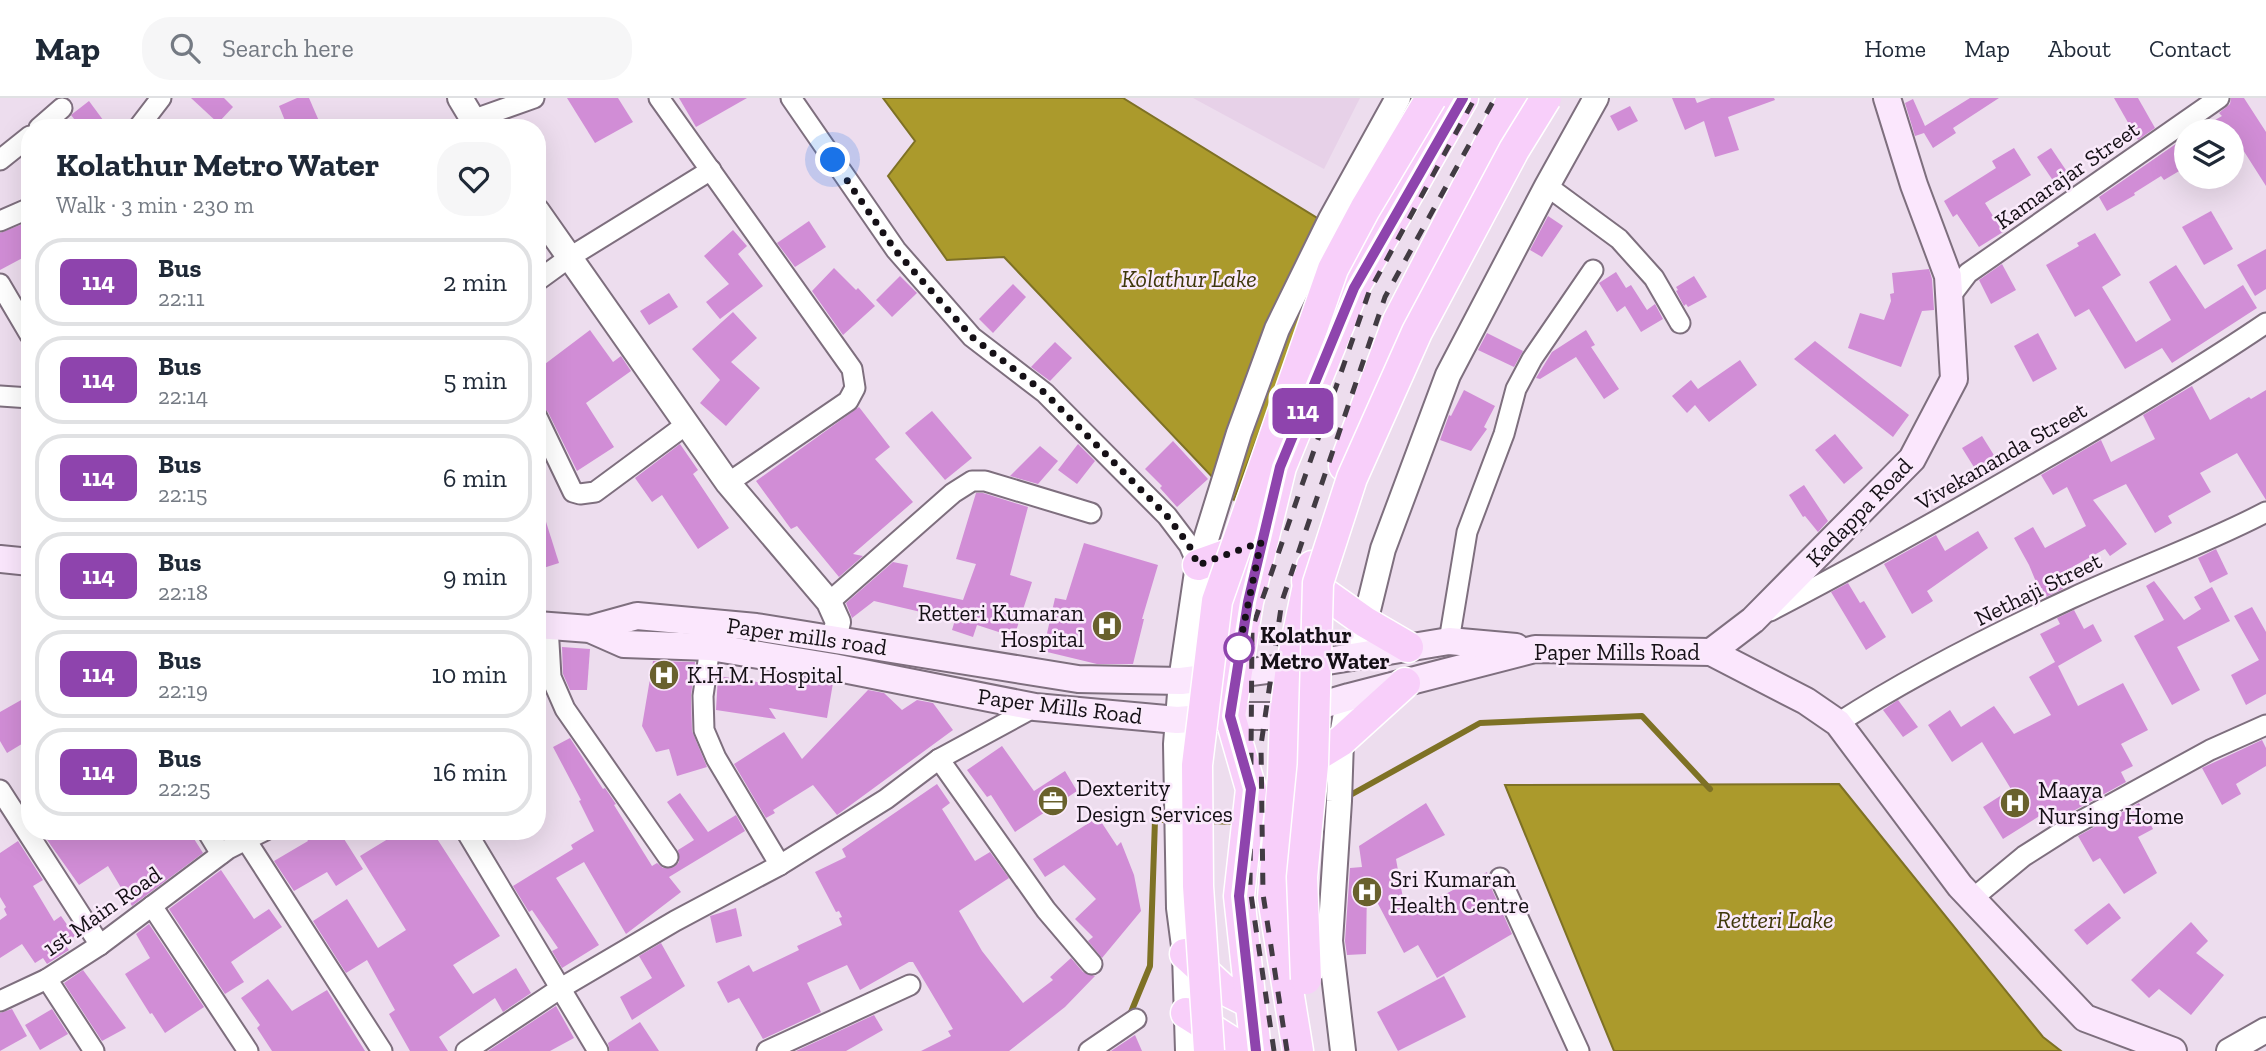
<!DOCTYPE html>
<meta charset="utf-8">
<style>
:root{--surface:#fff;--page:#f6f6f7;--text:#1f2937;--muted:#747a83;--line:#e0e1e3}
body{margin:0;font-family:"Zilla Slab",serif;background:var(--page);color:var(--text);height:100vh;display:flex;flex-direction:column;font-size:26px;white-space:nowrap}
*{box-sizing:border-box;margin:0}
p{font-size:23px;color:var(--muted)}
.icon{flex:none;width:38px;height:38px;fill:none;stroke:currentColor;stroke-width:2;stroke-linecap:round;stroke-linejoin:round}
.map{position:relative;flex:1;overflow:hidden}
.drawer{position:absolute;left:21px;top:21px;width:525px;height:721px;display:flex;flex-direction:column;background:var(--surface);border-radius:28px;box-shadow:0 7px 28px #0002}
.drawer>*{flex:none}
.badge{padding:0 14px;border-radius:10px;font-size:24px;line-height:46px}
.controls{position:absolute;left:2174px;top:21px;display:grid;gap:14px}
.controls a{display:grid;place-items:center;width:70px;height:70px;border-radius:50%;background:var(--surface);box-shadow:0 7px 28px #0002;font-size:35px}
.you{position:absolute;width:35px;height:35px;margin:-18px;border:5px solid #fff;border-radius:50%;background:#1a73e8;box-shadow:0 0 0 10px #1a73e833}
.map>.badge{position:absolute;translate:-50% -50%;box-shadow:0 0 0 4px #fff}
.round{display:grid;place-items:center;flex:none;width:74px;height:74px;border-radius:28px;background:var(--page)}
.summary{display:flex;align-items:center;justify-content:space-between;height:119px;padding:0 35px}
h1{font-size:33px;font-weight:700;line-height:52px}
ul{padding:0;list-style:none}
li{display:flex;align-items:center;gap:21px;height:88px;margin:0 14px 10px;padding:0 21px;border:4px solid var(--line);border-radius:28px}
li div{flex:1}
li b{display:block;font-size:26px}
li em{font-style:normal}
li .badge{min-width:77px;font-weight:700;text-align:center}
header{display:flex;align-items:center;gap:42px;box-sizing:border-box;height:98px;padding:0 35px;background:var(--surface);border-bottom:2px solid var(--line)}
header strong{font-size:33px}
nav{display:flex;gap:38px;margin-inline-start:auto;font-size:24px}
.search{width:490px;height:63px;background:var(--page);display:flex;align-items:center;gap:18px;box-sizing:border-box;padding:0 24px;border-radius:28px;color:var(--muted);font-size:26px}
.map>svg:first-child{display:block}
.built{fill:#e7d1e8}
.water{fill:#ab9a2c;stroke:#7e7125;stroke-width:2}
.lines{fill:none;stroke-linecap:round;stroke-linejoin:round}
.stream{stroke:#7e7125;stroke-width:6}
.building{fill:#d18dd6}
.minor-casing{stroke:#7e6f7e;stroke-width:23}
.tertiary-casing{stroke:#7e6f7e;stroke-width:28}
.secondary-casing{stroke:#7e6f7e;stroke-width:30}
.primary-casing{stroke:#fff;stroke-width:33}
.minor{stroke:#fff;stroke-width:19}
.tertiary{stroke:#fff;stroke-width:24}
.secondary{stroke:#fbe7fd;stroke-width:26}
.primary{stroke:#f8cffa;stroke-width:30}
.rail{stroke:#423b43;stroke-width:5;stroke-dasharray:12 12;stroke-linecap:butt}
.primary-bridge-casing{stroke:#fff;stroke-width:33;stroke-linecap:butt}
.primary-bridge{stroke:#f8cffa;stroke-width:30}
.line-casing{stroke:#fff;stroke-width:16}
.line{stroke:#8e44ad;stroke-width:10}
.walk{stroke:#151016;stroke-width:7;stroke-dasharray:0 12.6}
.stop-dot{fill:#fff;stroke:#8e44ad;stroke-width:3.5}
.labels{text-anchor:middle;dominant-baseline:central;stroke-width:5;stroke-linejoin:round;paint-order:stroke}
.street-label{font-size:23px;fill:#151016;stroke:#faeafb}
.poi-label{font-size:23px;fill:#151016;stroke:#faeafb;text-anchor:start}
.stop-label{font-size:23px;font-weight:bold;fill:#151016;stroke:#faeafb;text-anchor:start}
.water-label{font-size:24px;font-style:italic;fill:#3e370a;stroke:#faeafb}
</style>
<header>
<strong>Map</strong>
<div class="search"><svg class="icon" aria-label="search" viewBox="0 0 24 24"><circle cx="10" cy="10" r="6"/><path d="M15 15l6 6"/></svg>Search here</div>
<nav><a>Home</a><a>Map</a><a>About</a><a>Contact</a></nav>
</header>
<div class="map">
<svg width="2266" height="953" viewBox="0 0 2266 953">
<rect width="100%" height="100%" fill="#edddee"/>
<polygon class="built" points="1193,0 1360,0 1324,71"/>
<g class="water">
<polygon points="883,0 1123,0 1335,131 1234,402 1004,159 947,162 888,78 915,43"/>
<polygon points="1839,686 2043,939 2061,953 1614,953 1505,687"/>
</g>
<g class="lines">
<g class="stream">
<polyline points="1345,700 1480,625 1642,618 1710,691"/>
<polyline points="1207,723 1238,724"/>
<polyline points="1129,919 1150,868 1155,722 1171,722"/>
</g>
</g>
<g class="building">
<polygon points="191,0 224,0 233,9 218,25"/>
<polygon points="297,0 309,0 322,30 288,30 279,8"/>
<polygon points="567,0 618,0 633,24 595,45"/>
<polygon points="679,0 747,0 696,29"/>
<polygon points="1672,0 1695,0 1697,5 1711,0 1774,0 1775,2 1728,19 1739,52 1715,59 1704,23 1685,32"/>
<polygon points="1970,0 1999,0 1953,30 1956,35 1933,50 1924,35 1915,38 1905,5 1913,1 1925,28"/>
<polygon points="2114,0 2138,0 2155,30 2138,42"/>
<polygon points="2231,0 2244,0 2266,34 2266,88 2231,33 2196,33 2222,18 2219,15 2230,6"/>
<polygon points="89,3 109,30 81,30 71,17"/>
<polygon points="1630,8 1638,23 1618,33 1610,18"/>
<polygon points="2186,39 2186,69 2164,82 2161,78 2134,95 2135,97 2107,113 2099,99"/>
<polygon points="2014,50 2031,77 1985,105 2003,134 1979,149 1957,116 1953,119 1944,103 1996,70 1992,63"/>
<polygon points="2051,50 2072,81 2058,90 2037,59"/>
<polygon points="2211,113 2233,151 2204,167 2182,129"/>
<polygon points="1548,118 1563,128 1542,159 1530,152"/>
<polygon points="30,123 30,156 0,172 0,135"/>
<polygon points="809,123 826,149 795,169 777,145"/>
<polygon points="733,132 747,148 738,156 763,188 720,221 706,204 729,186 704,158"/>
<polygon points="2095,135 2121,177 2102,189 2136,244 2171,222 2149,184 2176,167 2205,211 2243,187 2257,210 2172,265 2162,250 2125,271 2089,211 2075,219 2046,167 2079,148 2077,145"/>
<polygon points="2266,151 2266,191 2255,198 2237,167"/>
<polygon points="2002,166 2016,192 1991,206 1979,182"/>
<polygon points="834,170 856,192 858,190 875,208 843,237 812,193"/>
<polygon points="1929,171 1932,181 1934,212 1922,213 1901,269 1848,250 1860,215 1884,222 1891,203 1890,196 1894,195 1892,175"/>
<polygon points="1616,174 1626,190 1631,187 1647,212 1655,206 1663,221 1641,234 1625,208 1617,214 1599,185"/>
<polygon points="900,178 917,195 892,219 876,202"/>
<polygon points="1694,178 1707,199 1688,209 1686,206 1684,208 1676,193 1678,192 1676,189"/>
<polygon points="1013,186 1026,199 993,235 979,221"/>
<polygon points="669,195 678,209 649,227 640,213"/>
<polygon points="733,214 757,240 731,264 760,290 726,328 700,305 720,282 692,251"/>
<polygon points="590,232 613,264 621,258 631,273 586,305 614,349 577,373 548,314 537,306 537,272"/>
<polygon points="1586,232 1595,247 1591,249 1619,291 1604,301 1576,259 1540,281 1536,280 1552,254"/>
<polygon points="1487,235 1523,253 1514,269 1478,252"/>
<polygon points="2038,235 2057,271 2033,284 2014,248"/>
<polygon points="1815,243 1909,317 1893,339 1794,261"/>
<polygon points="1055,244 1072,260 1050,283 1031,269"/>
<polygon points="1740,262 1757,287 1709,324 1695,307 1687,315 1672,298 1691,282 1698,291"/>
<polygon points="2192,288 2210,322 2249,299 2251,301 2266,292 2266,402 2237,355 2200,375 2211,394 2168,418 2172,425 2155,435 2126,386 2093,402 2127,446 2110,458 2105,451 2056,478 2063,491 2046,499 2042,490 2039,491 2029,467 2014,440 2033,429 2045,450 2086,428 2067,389 2053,397 2041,377 2101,342 2111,364 2155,341 2143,317"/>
<polygon points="1464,292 1495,308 1484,329 1487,331 1471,353 1440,342 1449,317 1451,318"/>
<polygon points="859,309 890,349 875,361 913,404 853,456 863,458 839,479 797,428 791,431 756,383"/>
<polygon points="932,313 972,360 945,382 905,335"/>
<polygon points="1835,336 1863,370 1844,386 1815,352"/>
<polygon points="1982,338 1997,362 1977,374 1962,350"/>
<polygon points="1173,343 1208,381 1177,409 1160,390 1162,388 1145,371"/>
<polygon points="680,346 698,372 693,376 729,430 698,451 662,397 652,404 635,380"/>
<polygon points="1078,346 1095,363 1077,386 1058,372"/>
<polygon points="1040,348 1058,363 1038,386 1010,378"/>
<polygon points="1804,387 1828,423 1818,434 1805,418 1803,419 1789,397"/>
<polygon points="976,395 983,395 1028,409 1010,477 1032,484 1014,539 977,527 973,539 952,532 955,522 874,503 852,520 846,505 893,464 908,467 903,489 963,502 976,466 956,461"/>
<polygon points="537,408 541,408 559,465 537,472"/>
<polygon points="1978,433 1988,450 1927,493 1933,503 1912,516 1884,466 1936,437 1945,453"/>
<polygon points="1084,445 1158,467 1142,521 1144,521 1133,566 1097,566 1043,553 1055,500 1066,502"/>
<polygon points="2216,451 2228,476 2210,485 2198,460"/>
<polygon points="2154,483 2184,522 2201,511 2194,499 2212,489 2230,523 2177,549 2200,592 2172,607 2134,538 2164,522 2146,488"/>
<polygon points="1848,485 1860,505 1864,503 1886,539 1866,552 1831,494"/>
<polygon points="2252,509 2266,534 2266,596 2246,607 2231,577 2259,562 2234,518"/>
<polygon points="2074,512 2084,531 2093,526 2102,543 2058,568 2078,608 2123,585 2148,632 2121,646 2133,668 2121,674 2126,684 2066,717 2064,713 2046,725 2041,717 2003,741 1983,709 2011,691 1982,644 1952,664 1928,627 1950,612 1961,629 1994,608 2014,636 2051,617 2029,579 2055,564 2040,536 2060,526 2057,520"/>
<polygon points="562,549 590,551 587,592 570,592 563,576"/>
<polygon points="653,563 695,564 691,598 692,633 707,669 677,678 669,651 656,654 642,628"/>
<polygon points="785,577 833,585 827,620 769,610 776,621 716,612 718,578 783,588"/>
<polygon points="868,592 884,595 902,612 917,602 933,605 953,632 837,717 813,687 773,712 775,715 766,720 734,666 784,634 802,661"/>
<polygon points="30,597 30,641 7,655 0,643 0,614"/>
<polygon points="1898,602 1918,629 1903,639 1883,612"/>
<polygon points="570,640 603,691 605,690 616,706 614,707 652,768 657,765 663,770 674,769 679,764 678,752 694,742 667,704 680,695 708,734 736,717 745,733 669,779 681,794 626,836 584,764 556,780 599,847 562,870 552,853 558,850 532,812 529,814 513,788 573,751 571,747 594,733 579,703 581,702 553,649"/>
<polygon points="2262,642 2266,650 2266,668 2236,686 2241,696 2222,707 2202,670"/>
<polygon points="1002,648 1034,693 1065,673 1077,693 1015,734 991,697 987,699 967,672"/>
<polygon points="937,686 950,705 942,711 975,763 990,754 1009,780 959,813 982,853 1023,905 1053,882 1050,879 1071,860 1083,874 1095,878 1065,909 1009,953 921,953 951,938 948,933 953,931 913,864 909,864 860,892 847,867 807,885 821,914 763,941 739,900 728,905 717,884 749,867 753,874 799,852 797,848 842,827 839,820 842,819 839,813 836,814 815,774 846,759 842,751"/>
<polygon points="1426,705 1445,737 1396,761 1406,817 1487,774 1489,785 1512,836 1437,880 1418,847 1404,855 1367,785 1366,856 1347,857 1345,843 1350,770 1362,769 1359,748"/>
<polygon points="2139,705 2153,731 2138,739 2157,775 2124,796 2100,760 2093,764 2078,738"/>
<polygon points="1098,719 1117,748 1121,744 1134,777 1141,813 1102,860 1088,843 1093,839 1075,821 1096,801 1064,767 1045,779 1033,761"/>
<polygon points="54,733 189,733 203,755 132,808 108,768 79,787 45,739"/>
<polygon points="302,733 339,733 363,771 336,788 327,774 294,793 274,763 308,743"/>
<polygon points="401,733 432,733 500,838 453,867 473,896 516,870 531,895 503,914 495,900 439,939 448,953 410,953 389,916 395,912 367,862 346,875 313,823 347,801 378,850 406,832 360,758"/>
<polygon points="18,743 43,782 33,788 54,823 61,818 75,838 64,846 69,852 47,866 43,860 35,865 22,846 0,860 0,822 7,817 4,811 6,809 0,799 0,755"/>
<polygon points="221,772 254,821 269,811 282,829 231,864 244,884 225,896 169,811"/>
<polygon points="2109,805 2121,820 2087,847 2074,832"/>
<polygon points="736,810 742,838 716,845 710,818"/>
<polygon points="2191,824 2208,843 2196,855 2224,877 2191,917 2159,891 2149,900 2131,882"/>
<polygon points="149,826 204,909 165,935 152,915 150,916 125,876 150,860 136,836"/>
<polygon points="661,845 685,888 632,922 620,899 652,880 639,858"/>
<polygon points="83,872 126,930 102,943 64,885"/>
<polygon points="1444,878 1466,919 1398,953 1377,914"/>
<polygon points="268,881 292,913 327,892 365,953 272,953 257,930 260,927 241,900"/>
<polygon points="556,908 574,940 550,953 488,953"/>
<polygon points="12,911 27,938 0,953 0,915"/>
<polygon points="52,911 68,936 40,952 25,927"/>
<polygon points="874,917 883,932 846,953 796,953"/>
<polygon points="640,924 659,953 610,953 608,945"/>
<polygon points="1135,937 1142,953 1111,953"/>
</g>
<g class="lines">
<g class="minor-casing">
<g id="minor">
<polyline points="659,0 852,271 855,290 848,303 728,385"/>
<polyline points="791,0 896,152 972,239 1045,295 1167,418 1189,447 1198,467"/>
<polyline points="472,22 534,0"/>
<polyline points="39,30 62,10"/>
<polyline points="138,30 161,0"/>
<polyline points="0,62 30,38"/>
<polyline points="1547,88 1619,141 1654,180 1680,225"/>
<polyline points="0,123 30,110"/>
<polyline points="537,183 570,159 711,72"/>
<polyline points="0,186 30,237"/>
<polyline points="1949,200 1968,175 2219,0"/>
<polyline points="0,298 30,300"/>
<polyline points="537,319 573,394 580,396 595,394 687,326"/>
<polyline points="829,504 953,395 972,383 985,383 1091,415"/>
<path d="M1770,513C1862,465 1953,414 2044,361C2119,318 2194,274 2266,225"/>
<polyline points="548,528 551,579 565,611 668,759"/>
<polyline points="1449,543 1467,434 1504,336 1516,291 1532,261 1593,172"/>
<polyline points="710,549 703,598 704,632 716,660 780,767"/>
<path d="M1838,625C1912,577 1992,537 2072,500C2136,470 2203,447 2266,414"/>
<polyline points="939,661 1046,812 1092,866"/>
<polyline points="0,692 100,847"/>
<polyline points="207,733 221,756"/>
<polyline points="466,733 598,953"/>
<polyline points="246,742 382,953"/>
<polyline points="1500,780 1579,953"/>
<polyline points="1972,801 2024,758 2068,730 2210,652 2266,627"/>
<polyline points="152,808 248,953"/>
<polyline points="47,881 94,953"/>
<polyline points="0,903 47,881 100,847 228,751 264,733"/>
<polyline points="466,953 561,890 675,823 780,767 886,701 939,661 1035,609"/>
<polyline points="767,953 910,887"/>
<polyline points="1089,953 1136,921"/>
</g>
</g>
<g class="tertiary-casing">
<g id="tertiary">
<polyline points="460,0 478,30"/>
<polyline points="537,113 728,385 829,504 838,524 834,541"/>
<polyline points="1357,557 1383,451 1448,277 1547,88 1596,0"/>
<polyline points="1188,953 1185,856 1179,810 1176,646 1181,583 1198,467 1239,335 1277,231 1331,121 1398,0"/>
<polyline points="1343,953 1330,843 1339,703 1341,643 1349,599"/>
<polyline points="2229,953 2266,932"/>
</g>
</g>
<g class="secondary-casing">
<g id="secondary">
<polyline points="0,461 30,464"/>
<polyline points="537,527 590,531 624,546 710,549 833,569 1035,609 1177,622 1230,618 1285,618 1349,599 1535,551 1711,554 1806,603 1838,625 1960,788 2085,920 2173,953"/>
<polyline points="590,531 637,518 756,529 1078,581 1181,583 1291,569 1449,543 1516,549"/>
<polyline points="1711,554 1753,522 1912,361 1954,281 1948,178 1914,87 1887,0"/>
</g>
</g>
<g class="primary-casing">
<g id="primary">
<polyline points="1344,368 1398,223 1513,0"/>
<polyline points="1198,467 1254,447"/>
<polyline points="1307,483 1365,524 1408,549"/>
<polyline points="1295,671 1341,643 1405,585"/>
<polyline points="1185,856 1223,891 1249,904"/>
<polyline points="1186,915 1246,953"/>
<polyline points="1256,953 1239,798 1251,691 1230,618 1248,504 1281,369 1354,190 1463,0"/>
<polyline points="1298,953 1273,800 1283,679 1285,618 1291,569 1312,468"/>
</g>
</g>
<use href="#minor" class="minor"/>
<use href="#tertiary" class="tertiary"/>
<use href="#secondary" class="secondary"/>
<use href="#primary" class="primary"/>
<g class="rail">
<polyline points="1274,953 1250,790 1252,531 1369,194 1475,0"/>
<polyline points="1287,953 1263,796 1261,647 1282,503 1385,199 1495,0"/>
</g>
<g class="primary-bridge-casing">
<g id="primary-bridge">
<polyline points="1306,881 1302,779 1313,667 1318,485 1352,380 1417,234 1514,52 1546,0"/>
<polyline points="1209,953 1198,788 1197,667 1217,503 1333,171 1365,111 1431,0"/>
</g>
</g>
<use href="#primary-bridge" class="primary-bridge"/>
</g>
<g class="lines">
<g class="line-casing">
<polyline id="line" points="1256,953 1239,798 1251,691 1230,618 1248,504 1280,369 1354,190 1463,0"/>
</g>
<use href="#line" class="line"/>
<polyline class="walk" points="833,62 895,152 972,239 1045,295 1167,418 1189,447 1198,467 1261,444 1239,550"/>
</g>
<defs>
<g id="hospital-disc" transform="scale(1.575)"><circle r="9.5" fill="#69612d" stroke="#faeafb"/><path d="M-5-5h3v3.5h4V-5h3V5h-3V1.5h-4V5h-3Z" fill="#fff"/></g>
<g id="office-disc" transform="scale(1.575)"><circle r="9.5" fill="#69612d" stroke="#faeafb"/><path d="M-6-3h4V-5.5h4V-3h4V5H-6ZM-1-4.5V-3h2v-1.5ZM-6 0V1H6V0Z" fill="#fff"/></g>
</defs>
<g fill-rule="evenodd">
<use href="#hospital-disc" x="1107" y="528"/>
<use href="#hospital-disc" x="664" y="577"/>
<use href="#office-disc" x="1053" y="703"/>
<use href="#hospital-disc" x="2015" y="705"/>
<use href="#hospital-disc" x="1367" y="794"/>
</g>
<circle class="stop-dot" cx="1239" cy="550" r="14"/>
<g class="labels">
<g class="street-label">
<text transform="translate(2067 77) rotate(-35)">Kamarajar Street</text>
<text transform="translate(2001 358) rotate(-30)">Vivekananda Street</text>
<text transform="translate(1859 414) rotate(-46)">Kadappa Road</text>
<text transform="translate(2038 491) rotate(-26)">Nethaji Street</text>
<text transform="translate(807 538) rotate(8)">Paper mills road</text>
<text x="1617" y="554">Paper Mills Road</text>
<text transform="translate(1060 608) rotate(7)">Paper Mills Road</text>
<text transform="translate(102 813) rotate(-35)">1st Main Road</text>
</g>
<g class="poi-label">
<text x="1084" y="515" text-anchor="end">Retteri Kumaran<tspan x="1084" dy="26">Hospital</tspan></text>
<text x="687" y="577">K.H.M. Hospital</text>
<text x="1076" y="690">Dexterity<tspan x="1076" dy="26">Design Services</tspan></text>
<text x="2038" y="692">Maaya<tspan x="2038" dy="26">Nursing Home</tspan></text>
<text x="1390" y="781">Sri Kumaran<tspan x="1390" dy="26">Health Centre</tspan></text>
</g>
<g class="stop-label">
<text x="1260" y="537">Kolathur<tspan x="1260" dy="26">Metro Water</tspan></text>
</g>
<g class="water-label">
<text x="1189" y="180">Kolathur Lake</text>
<text x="1775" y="821">Retteri Lake</text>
</g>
</g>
</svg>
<div class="controls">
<a><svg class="icon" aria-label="layers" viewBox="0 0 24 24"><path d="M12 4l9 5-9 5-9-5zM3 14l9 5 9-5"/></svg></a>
</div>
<div class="you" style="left:833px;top:62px"></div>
<b class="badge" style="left:1303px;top:313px;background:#8e44ad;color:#fff">114</b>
<section class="drawer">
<div class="summary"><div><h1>Kolathur Metro Water</h1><p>Walk · 3 min · 230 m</p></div><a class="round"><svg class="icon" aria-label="heart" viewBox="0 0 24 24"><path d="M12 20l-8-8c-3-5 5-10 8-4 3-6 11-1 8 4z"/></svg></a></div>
<ul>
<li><span class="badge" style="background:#8e44ad;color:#fff">114</span><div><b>Bus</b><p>22:11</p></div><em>2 min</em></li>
<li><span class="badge" style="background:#8e44ad;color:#fff">114</span><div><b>Bus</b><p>22:14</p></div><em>5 min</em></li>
<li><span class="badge" style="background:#8e44ad;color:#fff">114</span><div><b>Bus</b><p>22:15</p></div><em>6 min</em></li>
<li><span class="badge" style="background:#8e44ad;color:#fff">114</span><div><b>Bus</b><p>22:18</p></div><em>9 min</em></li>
<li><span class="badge" style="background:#8e44ad;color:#fff">114</span><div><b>Bus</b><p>22:19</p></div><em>10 min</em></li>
<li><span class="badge" style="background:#8e44ad;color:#fff">114</span><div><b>Bus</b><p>22:25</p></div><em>16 min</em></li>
</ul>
</section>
</div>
